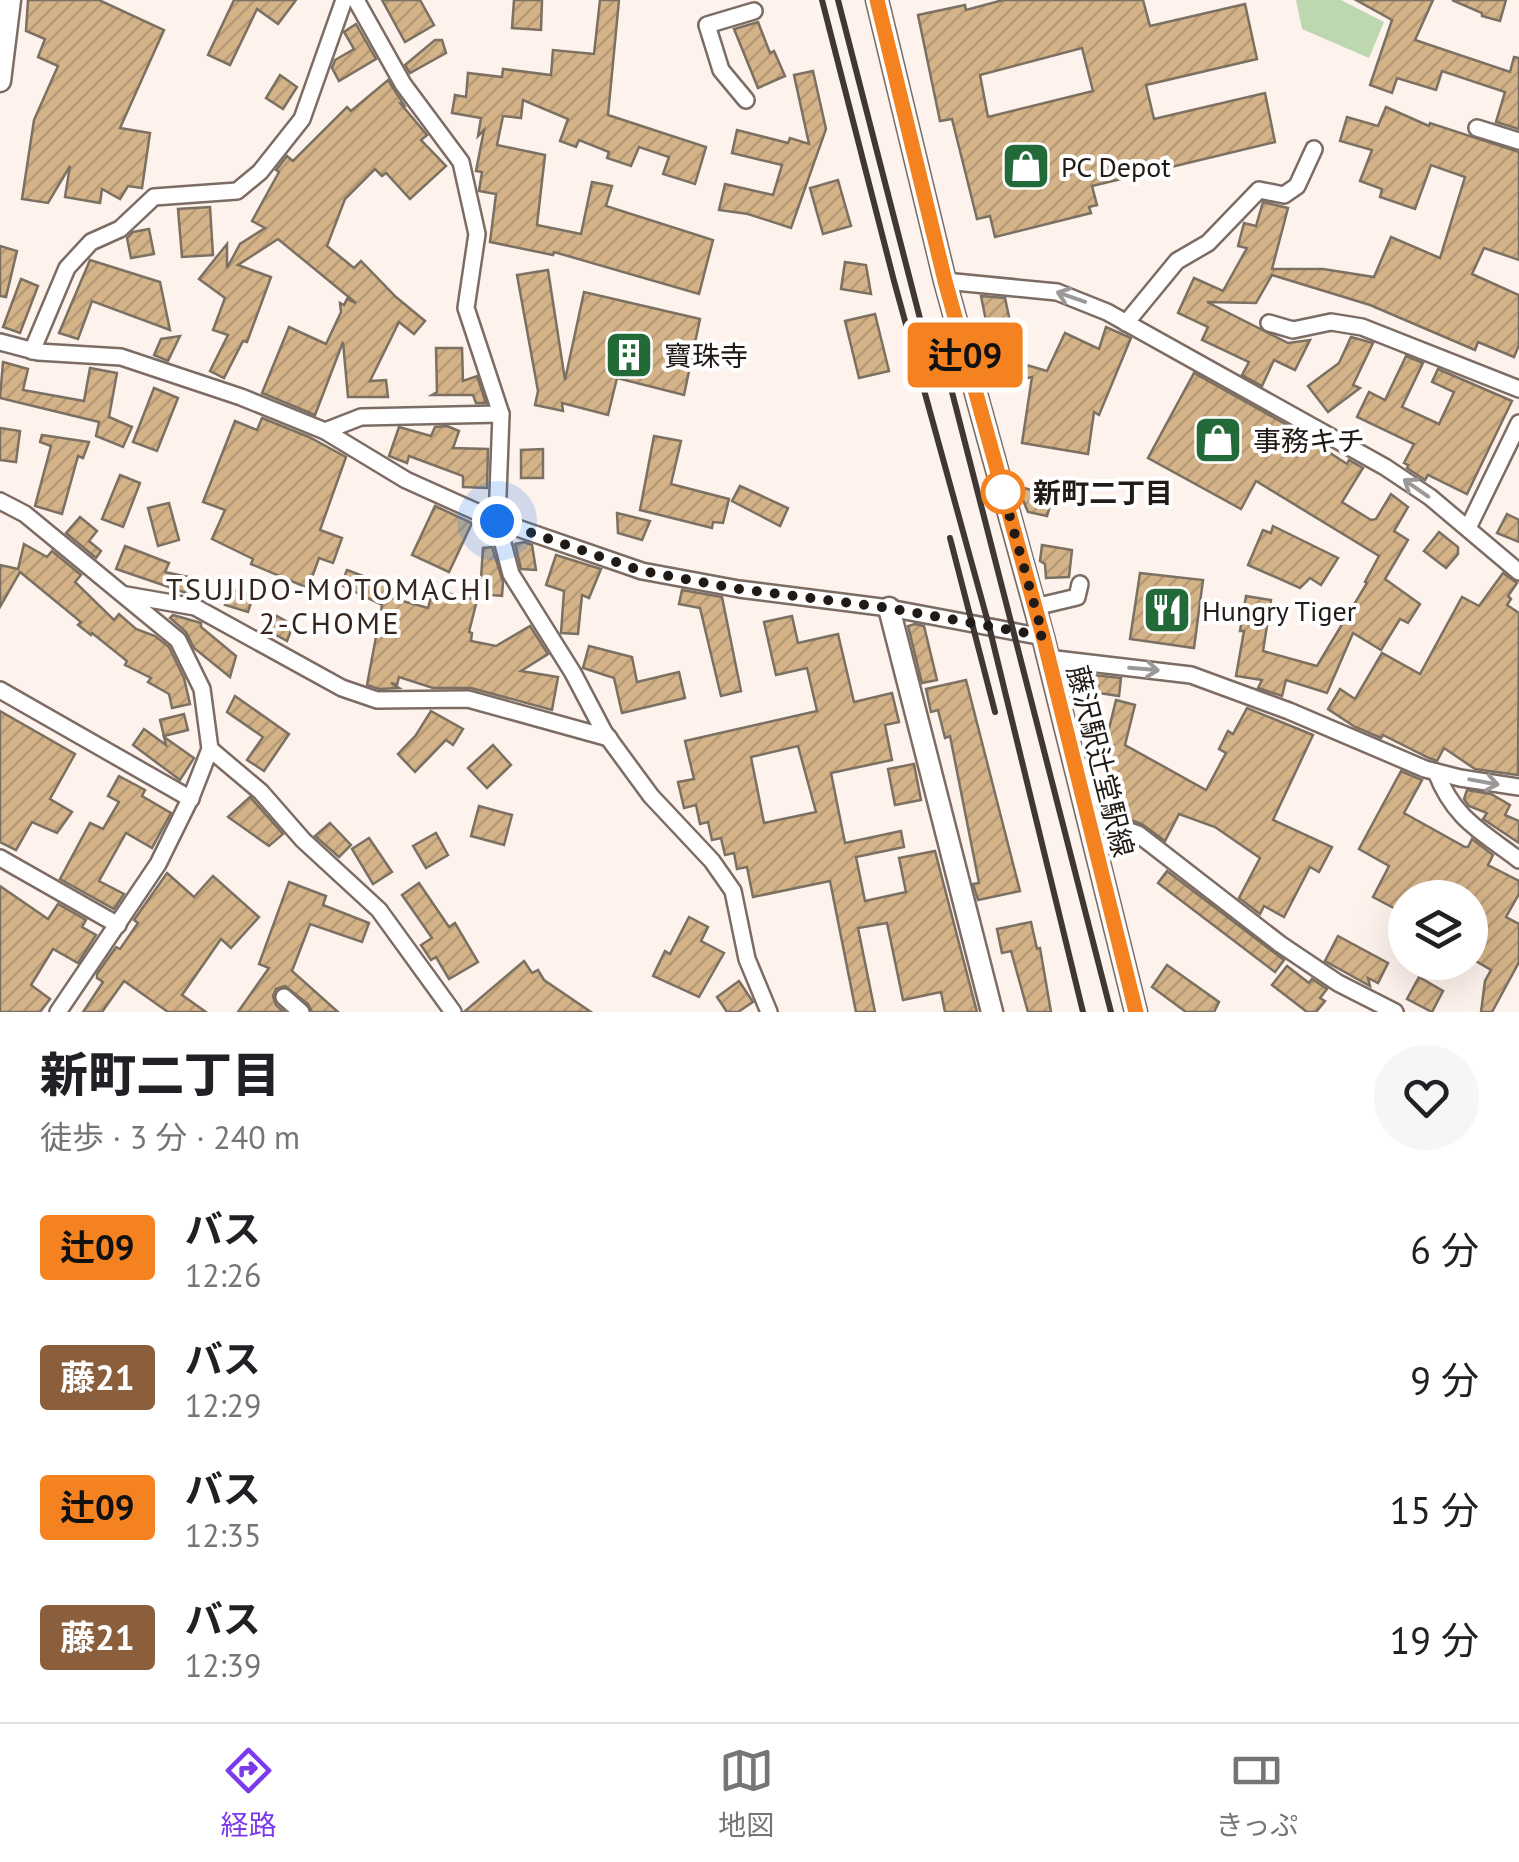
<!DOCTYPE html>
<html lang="ja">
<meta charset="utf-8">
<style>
:root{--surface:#fff;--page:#f6f6f6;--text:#202124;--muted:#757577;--line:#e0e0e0;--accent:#7c3aed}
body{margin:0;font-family:"PT Sans","Noto Sans JP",sans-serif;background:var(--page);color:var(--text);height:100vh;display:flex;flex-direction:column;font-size:38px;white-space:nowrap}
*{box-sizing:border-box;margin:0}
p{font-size:32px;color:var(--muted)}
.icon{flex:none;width:55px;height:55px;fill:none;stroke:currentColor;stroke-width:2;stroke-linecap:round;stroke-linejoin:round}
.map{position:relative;height:1012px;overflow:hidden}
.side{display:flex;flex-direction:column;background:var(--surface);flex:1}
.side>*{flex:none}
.badge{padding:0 20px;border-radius:8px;font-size:35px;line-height:65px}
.controls{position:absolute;left:1388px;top:880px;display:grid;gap:20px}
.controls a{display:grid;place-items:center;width:100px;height:100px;border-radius:50%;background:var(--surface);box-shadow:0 10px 40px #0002;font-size:50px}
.you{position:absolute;width:50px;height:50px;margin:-25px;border:8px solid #fff;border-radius:50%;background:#1a73e8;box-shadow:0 0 0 15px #1a73e833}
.map>.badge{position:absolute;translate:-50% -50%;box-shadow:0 0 0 5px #fff}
.round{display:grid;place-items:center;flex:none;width:105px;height:105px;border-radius:52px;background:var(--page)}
.head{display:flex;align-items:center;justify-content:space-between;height:170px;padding:0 40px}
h1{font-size:48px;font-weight:800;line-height:75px}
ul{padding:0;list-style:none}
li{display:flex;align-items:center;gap:30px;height:130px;padding:0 40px}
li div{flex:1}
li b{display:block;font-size:38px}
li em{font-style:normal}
li .badge{min-width:110px;font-weight:700;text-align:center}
.menu{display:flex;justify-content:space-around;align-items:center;height:140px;border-top:2px solid var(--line);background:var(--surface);font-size:28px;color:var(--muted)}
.menu a{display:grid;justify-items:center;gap:5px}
.menu .current{color:var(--accent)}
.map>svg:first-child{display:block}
.park{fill:#bdd8b0}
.building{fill:url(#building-hatch);stroke:#7b7062;stroke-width:2.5;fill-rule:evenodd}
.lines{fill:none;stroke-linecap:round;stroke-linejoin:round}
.minor-casing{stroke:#7c6c63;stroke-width:20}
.tertiary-casing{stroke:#7c6c63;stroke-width:25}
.minor{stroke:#fff;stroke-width:15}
.tertiary{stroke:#fff;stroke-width:20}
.rail{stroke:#3e3733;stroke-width:6}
.oneway{stroke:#9b9897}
.line-casing{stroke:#fff;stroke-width:22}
.line{stroke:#f58220;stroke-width:15}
.walk{stroke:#211b17;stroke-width:10;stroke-dasharray:0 18}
.stop-dot{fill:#fff;stroke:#f58220;stroke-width:5}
.labels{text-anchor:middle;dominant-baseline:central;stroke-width:8;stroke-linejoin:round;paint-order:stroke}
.poi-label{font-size:28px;fill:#211b17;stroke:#fff;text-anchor:start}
.stop-label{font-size:28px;font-weight:bold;fill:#211b17;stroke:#fff;text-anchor:start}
.street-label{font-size:28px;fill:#211b17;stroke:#fff}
.neighbourhood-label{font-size:30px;letter-spacing:2.5px;fill:#34261e;stroke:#fff}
</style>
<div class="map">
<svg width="1519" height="1012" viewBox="0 0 1519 1012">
<defs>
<pattern id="building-hatch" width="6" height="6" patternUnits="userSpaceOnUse" patternTransform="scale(2.5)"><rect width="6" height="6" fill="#d4b388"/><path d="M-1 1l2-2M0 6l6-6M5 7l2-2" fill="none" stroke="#b69975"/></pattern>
</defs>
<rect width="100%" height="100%" fill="#fef2ec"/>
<polygon class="park" points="1296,0 1341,0 1384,22 1369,58 1302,29"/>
<g class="building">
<polygon points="28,0 99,0 164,30 120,128 150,133 142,188 128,186 120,199 102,189 100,203 65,197 70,166 48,203 22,199 34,120 58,66 38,57 45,39 26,31"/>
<polygon points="234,0 296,0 278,24 257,9 230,65 208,55"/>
<polygon points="382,0 420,0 434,25 405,42"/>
<polygon points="514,0 542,0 541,30 512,28"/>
<polygon points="600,0 619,0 608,115 706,147 695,184 663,174 669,157 639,147 631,166 607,158 609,152 579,140 576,147 560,141 568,119 523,100 521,118 503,116 497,145 545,155 537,225 581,234 592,182 612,186 606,206 713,240 699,294 554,252 553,255 490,242 496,194 479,191 482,172 476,171 484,130 478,136 481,118 452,113 455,95 466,97 468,73 502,77 503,69 551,75 553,50 594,54"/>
<path d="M1003,0H1143L1150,26L1245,4L1257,59L1146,85L1154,119L1265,93L1275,142L1092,186L1097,205L1089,207L1091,213L995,237L990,216L977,219L952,119L940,121L918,15L965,5L966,10ZM1082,48L1093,91L988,117L980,75Z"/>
<polygon points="1356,0 1433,0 1415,40 1510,72 1514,57 1519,58 1519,129 1496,122 1505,92 1442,71 1436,90 1397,78 1392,93 1370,85 1392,20"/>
<polygon points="1452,0 1506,0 1500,21 1482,16 1482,13"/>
<polygon points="758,22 770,53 774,51 785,76 758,88 734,29"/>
<polygon points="356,24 376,59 339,81 332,68 335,60 354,49 344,32"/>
<polygon points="435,40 442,40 446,53 410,73 405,65"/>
<polygon points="813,71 826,129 791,228 748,214 719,210 725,184 773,195 782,165 732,153 737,130 788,143 790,138 809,144 794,75"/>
<polygon points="280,75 297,87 283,109 266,98"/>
<polygon points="388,80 404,105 401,104 427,135 421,140 446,166 410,199 386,173 382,176 375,169 345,199 327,246 354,268 361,261 396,297 425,321 414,334 399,322 370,381 386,380 388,397 348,397 343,342 315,415 262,393 289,327 326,344 341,312 340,303 344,305 347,299 356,303 278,239 238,265 271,277 247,342 243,341 224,378 210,371 228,335 213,330 225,298 199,279 227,244 227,268 240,244 265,228 252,221 279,172 276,170 287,156 293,161 347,107 351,111"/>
<polygon points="1386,107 1429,126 1430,123 1519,152 1519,260 1484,248 1472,274 1519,295 1519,345 1514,357 1478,342 1475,350 1370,305 1272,275 1256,303 1207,302 1288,343 1310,340 1295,370 1274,360 1262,386 1242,375 1249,362 1202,340 1208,327 1178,313 1194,278 1223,291 1247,248 1238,246 1244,223 1256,226 1263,202 1288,208 1272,269 1323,269 1374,277 1391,237 1440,258 1465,177 1431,165 1415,209 1380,197 1382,189 1360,181 1372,150 1340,141 1347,117 1378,126"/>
<polygon points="838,180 851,226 823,234 810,188"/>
<polygon points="210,207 213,255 182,257 178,209"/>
<polygon points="149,229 154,254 131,258 127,238 133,232"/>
<polygon points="0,246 17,251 6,297 0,296"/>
<polygon points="90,260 160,282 170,330 92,301 78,339 59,333"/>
<polygon points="845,262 866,265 871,294 841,289"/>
<polygon points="548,270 565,380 584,292 700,319 684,395 617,378 608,415 562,403 563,411 535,405 538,391 517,275"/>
<polygon points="21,279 38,286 20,333 3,327"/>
<polygon points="981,296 1005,298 1012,331 1016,330 1023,364 1047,371 1065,333 1099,349 1106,327 1131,338 1099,415 1094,412 1088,454 1022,443 1032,377 993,386 982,338 989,336"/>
<polygon points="875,314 889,371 859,378 845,321"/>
<polygon points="180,336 168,361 154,355 161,339"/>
<polygon points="1351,337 1373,343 1353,385 1360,388 1328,412 1308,386 1339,363"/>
<polygon points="436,348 462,348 463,381 477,376 486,403 476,403 473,395 432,395 437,392"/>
<polygon points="1406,356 1423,363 1402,407 1439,424 1454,392 1432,382 1438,369 1512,401 1467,494 1428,475 1425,480 1407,468 1408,465 1404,463 1414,444 1357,417 1369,392 1385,400"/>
<polygon points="3,362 28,369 23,390 84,401 90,368 117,373 109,417 132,427 123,447 96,436 99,422 0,398"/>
<polygon points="1194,373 1287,425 1347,464 1349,460 1363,468 1342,502 1371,520 1376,519 1391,494 1408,507 1394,531 1408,540 1385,579 1420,604 1408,623 1400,619 1381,650 1353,633 1327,693 1286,680 1282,696 1258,688 1262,680 1236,676 1244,631 1240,631 1246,596 1271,600 1263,651 1317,666 1367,583 1365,582 1379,556 1256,481 1241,509 1148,458"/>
<polygon points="154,388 178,398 157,451 133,442"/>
<polygon points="262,418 309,437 346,457 320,530 342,538 333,563 319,558 308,588 251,564 253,559 212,539 225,510 203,502 235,421 257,430"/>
<polygon points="447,426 459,431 453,448 488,449 487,488 463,487 463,476 409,456 407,463 389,456 399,427 431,436 435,427"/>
<polygon points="0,428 20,431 16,462 0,460"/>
<polygon points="42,435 89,442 83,458 78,456 62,514 35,506 51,446 40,442"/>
<polygon points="654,436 681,441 671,484 729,499 723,523 713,522 712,528 640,510"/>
<polygon points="543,449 543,478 521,478 521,450"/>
<polygon points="120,475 140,483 123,527 102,519"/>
<polygon points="740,486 788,508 780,526 732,501"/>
<polygon points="1017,486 1053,496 1047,516 1028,512"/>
<polygon points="169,503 179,540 158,546 148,508"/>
<polygon points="435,506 472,523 449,572 412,555"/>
<polygon points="617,513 650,521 642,540 618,533"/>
<polygon points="1507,514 1519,520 1519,542 1497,533"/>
<polygon points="80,517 97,531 89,541 101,551 96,558 66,533"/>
<polygon points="1273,526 1338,558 1321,585 1310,578 1300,588 1248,565 1263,530 1271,533"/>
<polygon points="1439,532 1458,547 1458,554 1446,568 1424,551"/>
<polygon points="524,542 532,545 536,570 521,569 515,544"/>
<polygon points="24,544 47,557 52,551 81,575 75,582 114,620 119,614 136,629 155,636 169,647 184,678 190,704 172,708 169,694 148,682 151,678 125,665 127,661 92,633 91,635 78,625 81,622 20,572 0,607 0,565 18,569"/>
<polygon points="1042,545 1072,550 1069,577 1046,578 1045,564 1040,561"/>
<polygon points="125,546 169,563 165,572 189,577 195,596 116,569"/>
<polygon points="492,547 503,582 502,596 480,594 483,548"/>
<polygon points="556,555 601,569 589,598 582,595 578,634 561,633 564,591 546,585"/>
<polygon points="347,570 395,588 391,598 428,608 433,590 477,600 469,632 472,633 471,641 496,646 530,626 548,654 521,671 558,677 552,710 471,688 433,688 399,677 397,685 391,683 399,688 379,689 367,685 382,605 341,585"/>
<polygon points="1140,573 1203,580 1194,648 1130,639"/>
<polygon points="1503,573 1517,583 1508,596 1511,599 1507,605 1519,613 1518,775 1475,769 1444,748 1437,761 1429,758 1383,735 1381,738 1355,727 1328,709 1340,689 1355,699 1382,653 1420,674 1462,597 1479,606"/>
<polygon points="229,589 253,596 248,612 225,605"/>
<polygon points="682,590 722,597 741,691 721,696 700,608 679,604"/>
<polygon points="173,615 201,623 201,627 236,656 230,677 194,648 186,632 170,618"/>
<polygon points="277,616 293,625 287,641 269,631"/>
<path d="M792,616L798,643L838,634L854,702L892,693L899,722L885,725L892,760L831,773L845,843L901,831L904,847L856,857L865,901L906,892L899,858L935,851L977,1012H945L941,992L903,1000L887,923L858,928L875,1012H856L830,881L753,897L747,867L737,869L734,853L725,855L721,838L712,840L708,822L700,824L696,805L684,808L678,782L694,779L685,741L817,711L807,668L776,675L764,622ZM798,746L816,812L764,823L751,757Z"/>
<polygon points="915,624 924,626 937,680 922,683 908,626"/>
<polygon points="589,646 632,657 637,682 679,672 685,698 622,713 614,678 583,668"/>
<polygon points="1075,673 1121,678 1119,696 1072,689"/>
<polygon points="966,680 1020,891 978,900 973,884 979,883 950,736 945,738 938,710 931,712 926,689"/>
<polygon points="235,696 289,734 264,771 247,760 263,737 227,712"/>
<polygon points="1116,700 1135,705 1125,745 1206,790 1226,753 1219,749 1228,731 1233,734 1247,708 1313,735 1273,820 1332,847 1319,872 1310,867 1284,917 1264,906 1260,914 1239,898 1260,858 1215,827 1179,814 1165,841 1142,824 1115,814 1098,749 1104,749"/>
<polygon points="0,711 75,754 50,799 72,812 57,833 32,822 16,850 0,842"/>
<polygon points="431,711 463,729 453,745 446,740 415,772 398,754 416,735"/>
<polygon points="184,714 188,730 164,736 160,720"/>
<polygon points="144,729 166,745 164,737 194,758 180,780 133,745"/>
<polygon points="493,745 511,765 487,788 468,768"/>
<polygon points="914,764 921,800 895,805 888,769"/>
<polygon points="1401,771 1422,780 1404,813 1465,847 1468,847 1472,839 1493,855 1488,865 1519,881 1519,894 1506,917 1519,924 1519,962 1492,1012 1481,1012 1485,981 1491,970 1474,960 1478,952 1470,947 1470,898 1405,898 1405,914 1373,897 1389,866 1359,849"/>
<polygon points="119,776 145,790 142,796 171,813 152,848 126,833 99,881 124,894 114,909 60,879 90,823 103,829 119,802 108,796"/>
<polygon points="1467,790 1491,794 1510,805 1505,815 1519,821 1519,843 1483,819 1487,813 1469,806 1464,799"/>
<polygon points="250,797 283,834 269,846 228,817"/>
<polygon points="479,806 512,815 504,845 471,836"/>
<polygon points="330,823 351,845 339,857 315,836"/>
<polygon points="436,833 448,855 426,868 413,846"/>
<polygon points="369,838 392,872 373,884 352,849"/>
<polygon points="1167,871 1284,960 1275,972 1158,883"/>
<polygon points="167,873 194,897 213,876 259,917 231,948 221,939 182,995 206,1012 168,1012 124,981 102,1012 83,1012 103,982 97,978 97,974 116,947 120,949 138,923 134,920"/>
<polygon points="289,882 326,896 323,905 369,923 362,942 310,924 292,971 338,1012 312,1012 308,1004 285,986 276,989 273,996 276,1005 284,1012 238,1012 269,968 259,964"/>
<polygon points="419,883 449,927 455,923 478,962 449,979 436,957 431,960 421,945 432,938 402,895"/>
<polygon points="0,886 48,919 58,904 86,920 82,927 96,935 78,963 53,949 31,985 50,999 40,1012 0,1012"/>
<polygon points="689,917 708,927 701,941 724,953 699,997 653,976 665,951 670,954"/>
<polygon points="1031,922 1037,949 1040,948 1051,1012 1028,1012 1011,951 1002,953 997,929"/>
<polygon points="1338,936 1388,963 1378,983 1368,978 1370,986 1325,961"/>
<polygon points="524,961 532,973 538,970 544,980 591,1012 464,1012"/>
<polygon points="1167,965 1219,1002 1214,1012 1186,1012 1152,987"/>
<polygon points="1287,966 1309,983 1312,979 1327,989 1320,998 1325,1001 1316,1012 1307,1012 1272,985"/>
<polygon points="1419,977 1443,991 1432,1012 1407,999"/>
<polygon points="739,981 753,1002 738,1012 727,1012 717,997"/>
</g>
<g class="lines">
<g class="minor-casing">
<g id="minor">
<polyline points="356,0 403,84 461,162 477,234 466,308 501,414 497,521 511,574 573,673 604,732 651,796 712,861 733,891 747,959 769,1012"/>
<polyline points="746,100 721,70 707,25 754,11"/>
<polyline points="1477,128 1519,141"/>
<polyline points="945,281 1057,292 1107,312 1385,467 1430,497 1519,572"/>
<polyline points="1126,323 1177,261 1208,243 1259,190 1284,195 1297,186 1314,149"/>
<polyline points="1269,323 1293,330 1331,322 1362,327 1519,389"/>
<polyline points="0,342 38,352 121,357 241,397 325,431 406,480 497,521 642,571 739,589 889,608 1043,637"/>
<polyline points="32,351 67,268 91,242 120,229 154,197 237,191 260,172 302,119 344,0"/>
<polyline points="325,431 361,417 501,414"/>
<polyline points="0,501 25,514 178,640 202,689 210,749 192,795 158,864 58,1012"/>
<polyline points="1468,528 1519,423"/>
<polyline points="126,595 195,607 342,688 377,700 468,699 609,738"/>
<polyline points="1035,607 1077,597 1080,584"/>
<polyline points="1047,658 1191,675 1289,711 1425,769 1460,778 1519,787"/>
<polyline points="0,690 191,799"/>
<polyline points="210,749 261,792 303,840 379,910 453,1012"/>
<path d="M1436,772C1454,819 1481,831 1519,860"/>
<polyline points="1088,821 1107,823 1138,834 1280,944 1338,983 1395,1012"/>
<polyline points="0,858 118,925"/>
<polyline points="284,997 301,1012"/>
</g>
</g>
<g class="tertiary-casing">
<g id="tertiary">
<polyline points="877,0 945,281 1043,637 1136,1012"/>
<polyline points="0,81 10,0"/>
<polyline points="889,608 992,1012"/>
</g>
</g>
<use href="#minor" class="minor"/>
<use href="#tertiary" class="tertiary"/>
<g class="rail">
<polyline points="822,0 894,281 989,626 1083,1012"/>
<polyline points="838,0 934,373"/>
<polyline points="942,353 1111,1012"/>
<polyline points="950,538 995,712"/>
</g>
</g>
<defs><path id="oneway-shaft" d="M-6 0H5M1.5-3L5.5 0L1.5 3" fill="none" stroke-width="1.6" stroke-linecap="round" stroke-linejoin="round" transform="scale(2.5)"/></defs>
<g class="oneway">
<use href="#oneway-shaft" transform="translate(1071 297) rotate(-161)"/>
<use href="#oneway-shaft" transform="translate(1416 488) rotate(-145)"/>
<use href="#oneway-shaft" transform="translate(1144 669) rotate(5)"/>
<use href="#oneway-shaft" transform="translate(1484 782) rotate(10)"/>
</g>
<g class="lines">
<g class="line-casing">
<polyline id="line" points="877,0 945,281 1043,636 1136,1012"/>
</g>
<use href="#line" class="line"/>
<polyline class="walk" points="497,521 642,571 739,589 889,608 1043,636 1003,492"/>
</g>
<defs>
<g id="shop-square" transform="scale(2.5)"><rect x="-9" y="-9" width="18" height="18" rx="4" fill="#226a37" stroke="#fff"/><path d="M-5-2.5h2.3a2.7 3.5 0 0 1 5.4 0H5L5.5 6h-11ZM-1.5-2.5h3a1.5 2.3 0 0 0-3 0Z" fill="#fff"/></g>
<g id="building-square" transform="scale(2.5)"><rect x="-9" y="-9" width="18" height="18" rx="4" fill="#226a37" stroke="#fff"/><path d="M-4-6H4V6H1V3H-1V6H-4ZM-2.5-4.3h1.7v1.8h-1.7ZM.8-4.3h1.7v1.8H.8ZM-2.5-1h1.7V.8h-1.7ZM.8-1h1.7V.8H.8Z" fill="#fff"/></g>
<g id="restaurant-square" transform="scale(2.5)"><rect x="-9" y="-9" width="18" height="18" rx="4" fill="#226a37" stroke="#fff"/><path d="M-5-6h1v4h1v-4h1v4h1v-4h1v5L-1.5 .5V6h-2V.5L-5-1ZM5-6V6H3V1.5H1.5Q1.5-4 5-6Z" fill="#fff"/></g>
</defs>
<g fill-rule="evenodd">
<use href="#shop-square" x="1026" y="166"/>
<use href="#building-square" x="629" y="355"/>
<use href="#shop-square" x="1218" y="440"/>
<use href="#restaurant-square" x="1167" y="610"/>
</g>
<circle class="stop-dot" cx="1003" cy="492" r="20"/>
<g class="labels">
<g class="poi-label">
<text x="1061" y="166">PC Depot</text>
<text x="664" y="355">寶珠寺</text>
<text x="1253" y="440">事務キチ</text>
<text x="1202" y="610">Hungry Tiger</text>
</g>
<g class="stop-label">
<text x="1033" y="492">新町二丁目</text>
</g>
<g class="street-label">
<text transform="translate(1101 761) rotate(76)">藤沢駅辻堂駅線</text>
</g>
<g class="neighbourhood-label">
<text x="330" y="588">TSUJIDO-MOTOMACHI<tspan x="330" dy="34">2-CHOME</tspan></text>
</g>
</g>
</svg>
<div class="controls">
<a><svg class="icon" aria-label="layers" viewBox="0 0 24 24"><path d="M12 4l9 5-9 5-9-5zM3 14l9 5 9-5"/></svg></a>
</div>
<div class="you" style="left:497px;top:521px"></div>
<b class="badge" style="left:965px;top:355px;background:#f58220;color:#111">辻09</b>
</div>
<section class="side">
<div class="head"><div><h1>新町二丁目</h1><p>徒歩 · 3 分 · 240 m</p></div><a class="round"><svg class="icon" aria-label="heart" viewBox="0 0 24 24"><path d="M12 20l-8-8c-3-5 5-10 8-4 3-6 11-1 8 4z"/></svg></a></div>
<ul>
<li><span class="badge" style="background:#f58220;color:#111">辻09</span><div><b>バス</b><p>12:26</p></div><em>6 分</em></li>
<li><span class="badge" style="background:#8b5e3c;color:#fff">藤21</span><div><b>バス</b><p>12:29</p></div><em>9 分</em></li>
<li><span class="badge" style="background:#f58220;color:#111">辻09</span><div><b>バス</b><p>12:35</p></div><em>15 分</em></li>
<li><span class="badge" style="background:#8b5e3c;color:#fff">藤21</span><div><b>バス</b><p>12:39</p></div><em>19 分</em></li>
</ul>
</section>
<nav class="menu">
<a class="current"><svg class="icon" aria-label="directions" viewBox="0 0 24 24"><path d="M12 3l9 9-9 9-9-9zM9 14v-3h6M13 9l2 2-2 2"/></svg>経路</a>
<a><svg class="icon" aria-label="map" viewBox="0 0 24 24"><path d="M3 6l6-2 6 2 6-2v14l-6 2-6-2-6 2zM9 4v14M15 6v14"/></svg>地図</a>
<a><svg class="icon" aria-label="tickets" viewBox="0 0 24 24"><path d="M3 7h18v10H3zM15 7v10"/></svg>きっぷ</a>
</nav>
